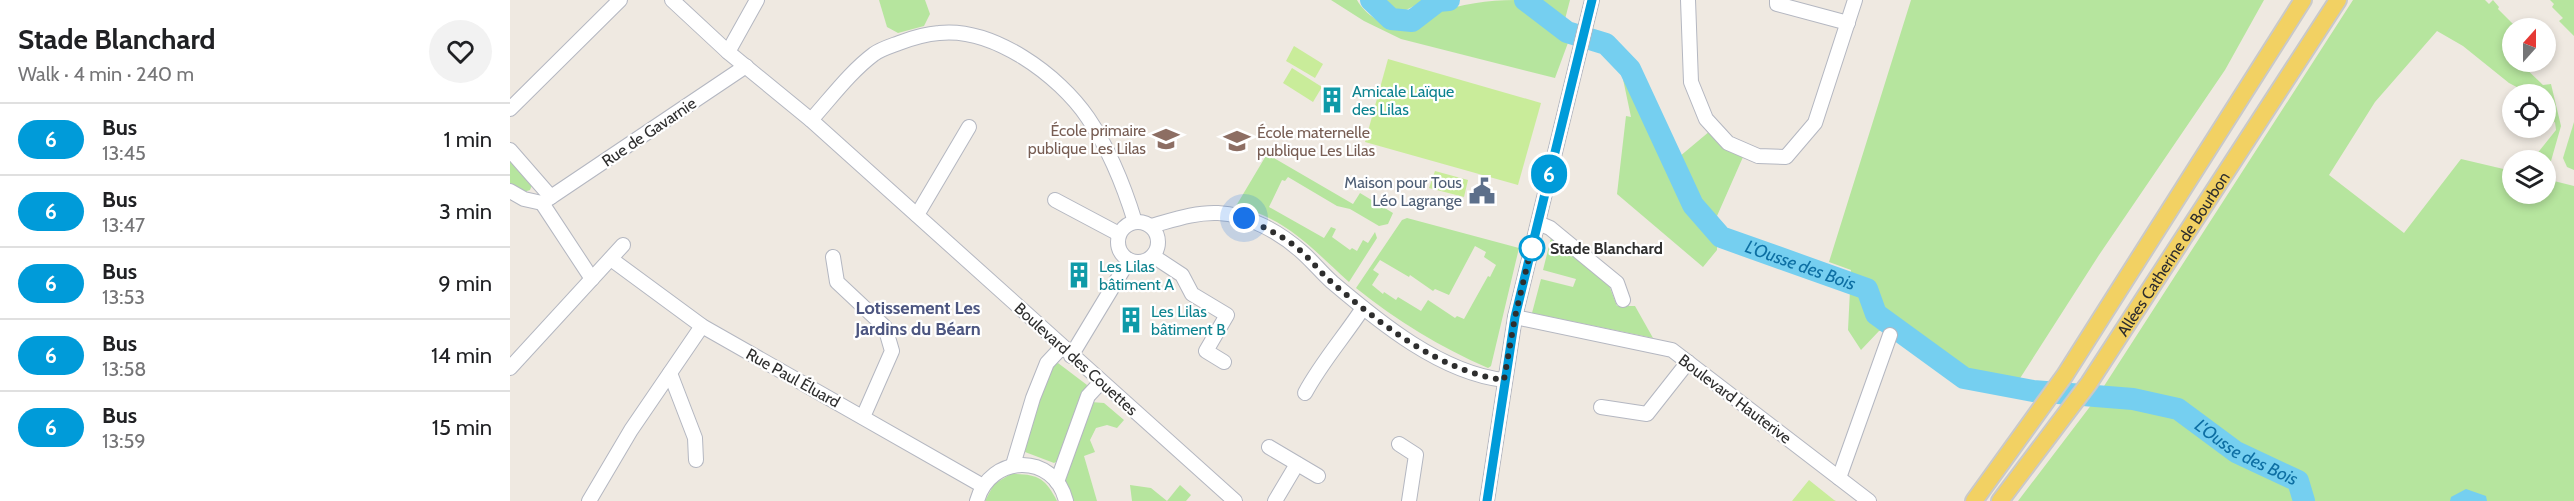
<!DOCTYPE html>
<meta charset="utf-8">
<style>
:root{--surface:#fff;--page:#f2f2f2;--text:#202124;--muted:#757577;--line:#e0e0e0}
body{margin:0;font-family:Cabin,sans-serif;background:var(--page);color:var(--text);height:100vh;display:flex;flex-direction:column;font-size:22px;white-space:nowrap}
*{box-sizing:border-box;margin:0}
p{font-size:20px;color:var(--muted)}
.icon{flex:none;width:33px;height:33px;fill:none;stroke:currentColor;stroke-width:2;stroke-linecap:round;stroke-linejoin:round}
.map{position:relative;flex:1;overflow:hidden}
.details{display:flex;flex-direction:column;background:var(--surface);width:510px}
.details>*{flex:none}
.badge{padding:0 12px;border-radius:20px;font-size:21px;line-height:39px}
.needle{width:39px;rotate:21deg}
.fabs{position:absolute;left:1992px;top:18px;display:grid;gap:12px}
.fabs a{display:grid;place-items:center;width:54px;height:54px;border-radius:50%;background:var(--surface);box-shadow:0 3px 9px #0003;font-size:30px}
.you{position:absolute;width:30px;height:30px;margin:-15px;border:4px solid #fff;border-radius:50%;background:#1a73e8;box-shadow:0 0 0 9px #1a73e833}
.map>.badge{position:absolute;translate:-50% -50%;box-shadow:0 0 0 3px #fff}
.round{display:grid;place-items:center;flex:none;width:63px;height:63px;border-radius:32px;background:var(--page)}
.head{display:flex;align-items:center;justify-content:space-between;height:102px;padding:0 18px}
h1{font-size:28px;font-weight:700;line-height:45px}
ul{padding:0;list-style:none}
li{display:flex;align-items:center;gap:18px;height:72px;padding:0 18px;border-top:2px solid var(--line)}
li div{flex:1}
li b{display:block;font-size:22px}
li em{font-style:normal}
li .badge{min-width:66px;font-weight:700;text-align:center}
main{display:flex;flex:1;min-height:0}
.map>svg:first-child{display:block}
.green{fill:#b6e59e;fill-rule:evenodd}
.pitch{fill:#c9ec9a}
.water{fill:#75cff0}
.lines{fill:none;stroke-linecap:round;stroke-linejoin:round}
.river{stroke:#75cff0;stroke-width:22}
.minor-casing{stroke:#b4b7c1;stroke-width:16}
.major-casing{stroke:#c9c9c9;stroke-width:20}
.minor{stroke:#fff;stroke-width:14}
.major{stroke:#f2d163;stroke-width:16}
.line-casing{stroke:#fff;stroke-width:14}
.line{stroke:#009bd9;stroke-width:9}
.walk{stroke:#2e2e2e;stroke-width:6;stroke-dasharray:0 10.8}
.stop-dot{fill:#fff;stroke:#009bd9;stroke-width:3}
.labels{text-anchor:middle;dominant-baseline:central;stroke-width:4.5;stroke-linejoin:round;paint-order:stroke}
.culture-label{font-size:16px;fill:#0d838f;stroke:#fff;text-anchor:start}
.education-label{font-size:16px;fill:#785e54;stroke:#fff;text-anchor:end}
.street-label{font-size:16px;fill:#2e2e2e;stroke:#fff}
.service-label{font-size:16px;fill:#4e5e75;stroke:#fff;text-anchor:end}
.stop-label{font-size:16px;font-weight:bold;fill:#2e2e2e;stroke:#fff;text-anchor:start}
.water-label{font-size:18px;font-style:italic;fill:#0d6fa3;stroke:#fff}
.neighbourhood-label{font-size:18px;font-weight:bold;fill:#4d5680;stroke:#fff}
</style>
<main>
<section class="details">
<div class="head"><div><h1>Stade Blanchard</h1><p>Walk · 4 min · 240 m</p></div><a class="round"><svg class="icon" aria-label="heart" viewBox="0 0 24 24"><path d="M12 20l-8-8c-3-5 5-10 8-4 3-6 11-1 8 4z"/></svg></a></div>
<ul>
<li><span class="badge" style="background:#009bd9;color:#fff">6</span><div><b>Bus</b><p>13:45</p></div><em>1 min</em></li>
<li><span class="badge" style="background:#009bd9;color:#fff">6</span><div><b>Bus</b><p>13:47</p></div><em>3 min</em></li>
<li><span class="badge" style="background:#009bd9;color:#fff">6</span><div><b>Bus</b><p>13:53</p></div><em>9 min</em></li>
<li><span class="badge" style="background:#009bd9;color:#fff">6</span><div><b>Bus</b><p>13:58</p></div><em>14 min</em></li>
<li><span class="badge" style="background:#009bd9;color:#fff">6</span><div><b>Bus</b><p>13:59</p></div><em>15 min</em></li>
</ul>
</section>
<div class="map">
<svg width="2064" height="501" viewBox="0 0 2064 501">
<rect width="100%" height="100%" fill="#efe9e1"/>
<g class="green">
<polygon points="369,0 415,0 420,14 414,26 388,33 377,27"/>
<path d="M821,0H847C855,15 876,28 893,27C904,27 916,17 926,13C950,4 979,0 1004,0C1026,3 1038,33 1059,40L1045,78L891,39L854,21Z"/>
<polygon points="869,0 916,0 888,14 876,7"/>
<polygon points="1028,0 1060,0 1054,23"/>
<polygon points="1401,0 1754,0 1715,70 1589,255 1498,397 1399,331 1369,331 1351,350 1338,330 1341,270 1319,262"/>
<polygon points="1843,0 1975,0 1979,4 1983,0 1989,7 1988,9 2007,28 2002,28 2001,37 2002,62 2009,62 2033,85 2041,84 2051,126 2041,161 2036,164 2036,160 2022,160 2046,130 2045,122 2039,124 2036,122 2036,94 2020,94 1999,83 1953,46 1927,31 1865,102 1819,175 1894,233 1951,159 2002,171 2002,194 2036,194 2036,179 2064,186 2064,501 1508,501 1585,400"/>
<polygon points="2040,0 2064,0 2064,36 2049,21 2053,18 2042,7 2044,4"/>
<polygon points="1113,79 1169,186 1180,215 1207,241 1207,250 1193,267 1107,194 1116,116 1121,117"/>
<polygon points="2064,122 2064,170 2057,167 2053,158"/>
<polygon points="1200,131 1233,157 1207,216 1209,223 1192,207 1169,157"/>
<path d="M757,154L843,204L850,193L883,213L878,224L869,226L840,209L827,206L778,177L775,181L772,180L759,207L814,238L821,227L826,229L822,237L840,250L842,248L847,251L853,240L858,243L865,232L867,238L839,282C801,248 778,219 726,206Z"/>
<polygon points="0,157 22,185 20,190 14,192 0,187"/>
<path d="M897,218L1009,248L981,366L978,368C930,347 887,321 846,288L892,220ZM965,246L976,252L974,257L986,265L980,277L978,276L954,319L947,316L945,318L918,300L911,311L888,297L886,300L874,292L873,294L862,285L869,274L863,270L870,260L899,277L900,275L923,291L925,289L939,295Z"/>
<polygon points="1042,234 1097,280 1107,306 1125,306 1143,338 1022,313 1031,279 1063,287 1066,279 1033,270"/>
<polygon points="548,363 577,385 551,459 544,463 515,452 513,444 540,366"/>
<polygon points="581,402 594,403 614,420 607,428 597,425 586,428 580,440 585,452 574,456 587,501 563,501 555,480"/>
<path d="M501,474C528,474 535,478 547,501H475L484,484Z"/>
<polygon points="620,485 641,488 657,501 670,485 681,495 676,501 622,501"/>
</g>
<g class="pitch">
<polygon points="784,46 813,64 805,78 776,61"/>
<polygon points="878,59 1031,103 1008,185 855,142"/>
<polygon points="782,68 812,87 803,102 773,83"/>
<polygon points="925,171 958,180 954,197 919,188"/>
<polygon points="1299,480 1324,500 1326,501 1282,501"/>
</g>
<polygon class="water" points="1956,489 1976,496 1977,501 1940,501 1941,497"/>
<g class="lines">
<g class="river">
<polyline points="861,0 881,19 902,21 928,1 939,0"/>
<path id="s1" d="M1015,0L1057,32L1096,44L1120,69L1183,205L1211,237L1357,289L1366,314L1454,378L1523,391L1623,399L1668,409L1726,452L1788,481L1794,501"/>
</g>
<g class="minor-casing">
<g id="minor">
<polyline points="162,0 218,52 301,120 725,501"/>
<polyline points="1178,0 1181,82 1196,119 1218,143 1248,156 1276,157 1305,123 1345,0"/>
<polyline points="1267,0 1267,4 1338,23"/>
<polyline points="218,52 247,0"/>
<polyline points="0,109 110,0"/>
<path d="M301,120C321,98 340,72 364,54C371,49 381,46 389,43C402,38 415,34 429,33C483,27 549,75 578,118C599,149 614,186 625,222"/>
<polyline points="0,150 41,197"/>
<polyline points="0,191 14,199 32,203 236,66"/>
<polyline points="545,200 609,234"/>
<polyline points="32,203 82,279"/>
<polyline points="407,215 459,127"/>
<circle cx="628" cy="242" r="20"/>
<polyline points="1028,223 1040,228 1107,283 1113,300"/>
<path d="M641,226C663,220 685,212 708,213C738,214 771,233 793,253C803,262 812,273 822,282C869,322 931,373 994,380"/>
<polyline points="643,256 672,275 682,294 717,315 696,351 714,362"/>
<polyline points="323,257 327,282 375,327 382,351 353,417"/>
<polyline points="101,259 192,326 473,486"/>
<polyline points="1005,317 1162,350 1359,501"/>
<polyline points="561,356 619,260"/>
<polyline points="0,368 113,245"/>
<polyline points="160,373 185,438 186,460"/>
<path d="M795,393C811,363 834,337 853,308"/>
<polyline points="1091,407 1137,414 1178,362"/>
<polyline points="889,444 906,455 899,501"/>
<polyline points="759,447 808,476"/>
<polyline points="503,465 523,398 537,363 552,347"/>
<polyline points="1329,478 1380,335"/>
<polyline points="547,482 578,396 591,382"/>
<polyline points="79,501 121,430 192,326"/>
<path d="M467,501C480,454 544,452 556,501"/>
<polyline points="765,501 787,464"/>
<polyline points="977,501 1005,317 1082,0"/>
</g>
</g>
<g class="major-casing">
<g id="major">
<polyline points="1464,501 1555,375 1793,0"/>
<path id="s2" d="M1490,501L1579,383L1828,0"/>
</g>
</g>
<use href="#minor" class="minor"/>
<use href="#major" class="major"/>
</g>
<g class="lines">
<g class="line-casing">
<polyline id="line" points="977,501 1005,317 1082,0"/>
</g>
<use href="#line" class="line"/>
<path class="walk" d="M734,218C755,228 776,237 793,253C802,261 809,271 818,279C866,321 930,372 994,380L1005,317L1022,245V248"/>
</g>
<defs>
<g id="building-bare" transform="scale(2.07)"><path d="M-4-6H4V6H1V3H-1V6H-4ZM-2.5-4.3h1.7v1.8h-1.7ZM.8-4.3h1.7v1.8H.8ZM-2.5-1h1.7V.8h-1.7ZM.8-1h1.7V.8H.8Z" fill="#0f9aa8" stroke="#fff" stroke-width="2.5" paint-order="stroke"/></g>
<g id="school-bare" transform="scale(2.07)"><path d="M0-5L7-2L0 1L-7-2ZM-4 1L0 2.5L4 1V4Q0 6-4 4Z" fill="#8d6e63" stroke="#fff" stroke-width="2.5" paint-order="stroke"/></g>
<g id="civic-bare" transform="scale(2.07)"><path d="M-.6-6.5H3V-4.5H.6V-3L4-1V1h2V6H-6V1h2V-1L-.6-3ZM-1.2 2.5V6h2.4V2.5Z" fill="#5c6f8a" stroke="#fff" stroke-width="2.5" paint-order="stroke"/></g>
</defs>
<g fill-rule="evenodd">
<use href="#building-bare" x="822" y="100"/>
<use href="#school-bare" x="656" y="139"/>
<use href="#school-bare" x="727" y="141"/>
<use href="#civic-bare" x="972" y="191"/>
<use href="#building-bare" x="569" y="275"/>
<use href="#building-bare" x="621" y="320"/>
</g>
<circle class="stop-dot" cx="1022" cy="248" r="12"/>
<g class="labels">
<g class="culture-label">
<text x="842" y="91">Amicale Laïque<tspan x="842" dy="18">des Lilas</tspan></text>
<text x="589" y="266">Les Lilas<tspan x="589" dy="18">bâtiment A</tspan></text>
<text x="641" y="311">Les Lilas<tspan x="641" dy="18">bâtiment B</tspan></text>
</g>
<g class="education-label">
<text x="636" y="130">École primaire<tspan x="636" dy="18">publique Les Lilas</tspan></text>
<text x="747" y="132" text-anchor="start">École maternelle<tspan x="747" dy="18">publique Les Lilas</tspan></text>
</g>
<g class="street-label">
<text transform="translate(139 132) rotate(-34)">Rue de Gavarnie</text>
<text stroke="none"><textPath href="#s2" startOffset="302">Allées Catherine de Bourbon</textPath></text>
<text transform="translate(566 359) rotate(42)">Boulevard des Couettes</text>
<text transform="translate(283 378) rotate(29)">Rue Paul Éluard</text>
<text transform="translate(1225 399) rotate(37)">Boulevard Hauterive</text>
</g>
<g class="service-label">
<text x="952" y="182">Maison pour Tous<tspan x="952" dy="18">Léo Lagrange</tspan></text>
</g>
<g class="stop-label">
<text x="1040" y="248">Stade Blanchard</text>
</g>
<g class="water-label">
<text stroke="none"><textPath href="#s1" startOffset="405">L'Ousse des Bois</textPath></text>
<text stroke="none"><textPath href="#s1" startOffset="909">L'Ousse des Bois</textPath></text>
</g>
<g class="neighbourhood-label">
<text x="408" y="308">Lotissement Les<tspan x="408" dy="21">Jardins du Béarn</tspan></text>
</g>
</g>
</svg>
<div class="fabs">
<a><svg class="needle" viewBox="-14 -14 28 28"><path d="M0-13l5 13h-10z" fill="#e53935"/><path d="M0 13l5-13h-10z" fill="#757577"/></svg></a>
<a><svg class="icon" aria-label="locate" viewBox="0 0 24 24"><circle cx="12" cy="12" r="6"/><path d="M12 2v4M12 18v4M2 12h4M18 12h4"/></svg></a>
<a><svg class="icon" aria-label="layers" viewBox="0 0 24 24"><path d="M12 4l9 5-9 5-9-5zM3 14l9 5 9-5"/></svg></a>
</div>
<div class="you" style="left:734px;top:218px"></div>
<b class="badge" style="left:1039px;top:174px;background:#009bd9;color:#fff">6</b>
</div>
</main>
